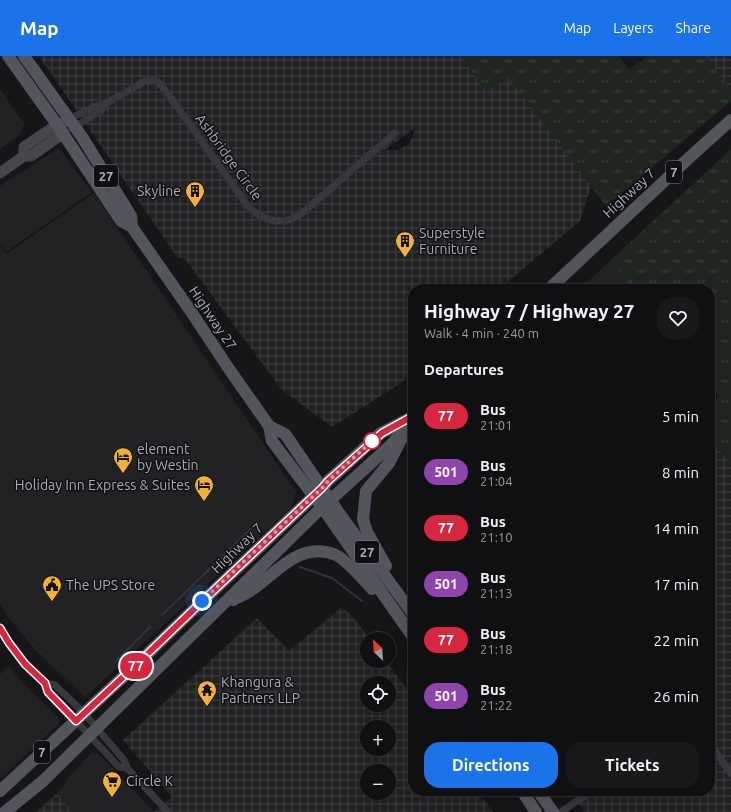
<!DOCTYPE html>
<meta charset="utf-8">
<style>
:root{--surface:#101012;--page:#19191b;--text:#f1f3f6;--muted:#9c9d9f;--line:#303032;--accent:#1a73e8}
body{margin:0;font-family:Ubuntu,sans-serif;background:var(--page);color:var(--text);height:100vh;display:flex;flex-direction:column;font-size:15px;white-space:nowrap}
*{box-sizing:border-box;margin:0}
p{font-size:13px;color:var(--muted)}
.icon{flex:none;width:22px;height:22px;fill:none;stroke:currentColor;stroke-width:2;stroke-linecap:round;stroke-linejoin:round}
.map{position:relative;flex:1;overflow:hidden}
.sheet{position:absolute;left:408px;top:228px;width:307px;height:512px;display:flex;flex-direction:column;background:var(--surface);border-radius:16px;box-shadow:0 4px 16px #0002,0 0 0 1px var(--line)}
.sheet>*{flex:none}
.badge{padding:0 8px;border-radius:13px;font-size:14px;line-height:26px}
.needle{width:26px;rotate:335deg}
.controls{position:absolute;left:360px;top:576px;display:grid;gap:8px}
.controls a{display:grid;place-items:center;width:36px;height:36px;border-radius:50%;background:var(--surface);box-shadow:0 4px 16px #0002,0 0 0 1px var(--line);font-size:20px}
.you{position:absolute;width:20px;height:20px;margin:-10px;border:3px solid #fff;border-radius:50%;background:#1a73e8;box-shadow:0 0 0 6px #1a73e833}
.map>.badge{position:absolute;translate:-50% -50%;box-shadow:0 0 0 2px #fff}
h2{padding:0 16px;font-size:15px;line-height:36px}
.round{display:grid;place-items:center;flex:none;width:42px;height:42px;border-radius:16px;background:var(--page)}
.overview{display:flex;align-items:center;justify-content:space-between;height:68px;padding:0 16px}
h1{font-size:19px;font-weight:700;line-height:30px}
.primary-button{display:flex;gap:8px;margin-top:auto;padding:8px 16px}
.primary-button a{flex:1;height:46px;border-radius:16px;background:var(--accent);color:#fff;font-size:16px;font-weight:700;line-height:46px;text-align:center}
.primary-button a+a{background:var(--page);color:var(--text)}
ul{padding:0;list-style:none}
li{display:flex;align-items:center;gap:12px;height:56px;padding:0 16px}
li div{flex:1}
li b{display:block;font-size:15px}
li em{font-style:normal}
li .badge{min-width:44px;font-weight:700;text-align:center}
header{display:flex;align-items:center;gap:24px;box-sizing:border-box;height:56px;padding:0 20px;background:var(--accent);color:#fff}
header strong{font-size:19px}
nav{display:flex;gap:22px;margin-inline-start:auto;font-size:14px}
.map>svg:first-child{display:block}
.built{fill:#222225}
.industrial{fill:url(#industrial-grid);fill-rule:evenodd}
.grass{fill:url(#grass-tufts)}
.lines{fill:none;stroke-linecap:round;stroke-linejoin:round}
.stream{stroke:#2c353c;stroke-width:2}
.street{stroke:#37383d;stroke-width:7}
.secondary{stroke:#45474d;stroke-width:11}
.primary{stroke:#53555c;stroke-width:12}
.line-casing{stroke:#fff;stroke-width:9}
.line{stroke:#d7263d;stroke-width:6}
.walk{stroke:#a8adb8;stroke-width:4;stroke-dasharray:0 7.2}
.stop-dot{fill:#fff;stroke:#d7263d;stroke-width:2}
.labels{text-anchor:middle;dominant-baseline:central;stroke-width:3;stroke-linejoin:round;paint-order:stroke}
.shield{fill:#111113;stroke:#7b7e86;stroke-width:1}
.shield-label{font-size:13px;font-weight:bold;fill:#a8adb8}
.street-label{font-size:14px;fill:#a8adb8;stroke:#111113}
.poi-label{font-size:14px;fill:#a8adb8;stroke:#111113;text-anchor:start}
</style>
<header>
<strong>Map</strong>
<nav><a>Map</a><a>Layers</a><a>Share</a></nav>
</header>
<div class="map">
<svg width="731" height="756" viewBox="0 0 731 756">
<defs>
<pattern id="industrial-grid" width="8" height="8" patternUnits="userSpaceOnUse"><rect width="8" height="8" fill="#222225"/><path d="M0 4h8M4 0v8" fill="none" stroke="#3f3f43"/></pattern>
<pattern id="grass-tufts" width="24" height="20" patternUnits="userSpaceOnUse"><rect width="24" height="20" fill="#1e261f"/><path d="M3 7l-1-3M5 7V3M7 7l1-3M15 17l-1-3M17 17v-4M19 17l1-3" fill="none" stroke="#3c433d"/></pattern>
</defs>
<rect width="100%" height="100%" fill="#161618"/>
<g class="built">
<polygon points="0,33 24,68 20,79 0,93"/>
<polygon points="59,92 92,136 6,196 0,188 0,130"/>
<polygon points="94,137 296,436 291,452 85,641 36,595 7,560 0,548 0,190 6,198"/>
<polygon points="610,205 633,233 579,233"/>
<polygon points="9,610 15,618 59,663 59,668 1,722 0,721 0,618"/>
<polygon points="92,696 99,698 154,756 73,756 57,737 64,730 67,723"/>
</g>
<g class="industrial">
<path d="M39,0H460L487,36L508,20L591,130L580,165L499,233H413V315L401,327L332,371L282,334L185,203L177,201ZM416,71L412,82L408,89L397,94H385Z"/>
<polygon points="706,0 731,0 731,34"/>
<polygon points="710,381 731,408 731,756 585,756 570,735 710,735"/>
<path d="M342,551L352,560L370,583H367V605H386L413,641V735H478L493,756H154L172,741L123,684L257,562L289,595ZM367,627H389V649H367ZM367,671H389V693H367ZM367,715H389V737H367Z"/>
<polygon points="57,737 73,756 36,756"/>
</g>
<g class="grass">
<polygon points="460,0 619,0 629,13 648,0 706,0 731,34 731,45 606,150 508,21 487,36"/>
<polygon points="731,93 731,408 710,381 710,348 719,340 710,330 710,233 633,233 610,205"/>
</g>
<g class="lines">
<g class="stream">
<polyline points="300,511 332,522 362,545"/>
<polyline points="162,559 257,467"/>
<polyline points="116,605 150,571"/>
</g>
<g class="street">
<path d="M69,63L94,51L105,48L145,25L154,24L158,26L166,35L247,149C257,161 275,169 291,163C295,161 299,159 302,157L395,77"/>
<polyline points="72,72 101,55 105,48"/>
<polyline points="0,572 9,587 25,608 45,627 48,636 76,665 119,711 127,712"/>
<polyline points="45,627 55,629 84,657 124,704 127,712 168,756"/>
<polyline points="710,687 731,718"/>
<polyline points="561,756 592,735"/>
</g>
<g class="secondary">
<polyline points="24,100 24,91 49,74 66,65"/>
<polyline points="0,117 24,100 31,100 64,77"/>
</g>
<g class="primary">
<polyline points="8,0 58,70 121,165 132,171 192,257 227,310 269,370 272,385 322,451 413,581"/>
<polyline points="24,0 82,81 131,160 132,171"/>
<polyline points="549,233 690,101 731,64"/>
<polyline points="269,370 285,378 339,457 413,558"/>
<polyline points="386,510 367,476 363,463 364,454 366,435 389,407 402,382"/>
<path d="M233,544C238,541 244,539 250,535C276,518 299,484 336,499C346,504 364,524 372,533"/>
<polyline points="0,735 136,609 191,556 322,432 328,425 381,377 408,363"/>
<polyline points="522,735 536,756"/>
<polyline points="538,735 553,756"/>
<polyline points="5,756 43,725 316,457 392,388 413,361"/>
</g>
</g>
<g class="lines">
<g class="line-casing">
<polyline id="line" points="0,572 9,587 25,608 45,627 48,636 76,665 136,609 191,556 322,432 328,425 382,377 413,360"/>
</g>
<use href="#line" class="line"/>
<polyline class="walk" points="202,545 322,432 328,425 372,385"/>
</g>
<defs>
<g id="building-pin" transform="scale(1)"><path d="M0 17L-7.5 6A9.5 9.5 0 1 1 7.5 6Z" fill="#f2b134" stroke="#111113"/><path d="M-4-6H4V6H1V3H-1V6H-4ZM-2.5-4.3h1.7v1.8h-1.7ZM.8-4.3h1.7v1.8H.8ZM-2.5-1h1.7V.8h-1.7ZM.8-1h1.7V.8H.8Z" fill="#111"/></g>
<g id="hotel-pin" transform="scale(1)"><path d="M0 17L-7.5 6A9.5 9.5 0 1 1 7.5 6Z" fill="#f2b134" stroke="#111113"/><path d="M-6-4.5h1.5V1H6V5H4.5V3h-9V5H-6ZM-4 0a1.8 1.8 0 1 1 3.6 0ZM.5 0V-2.5h3Q6-2.5 6 0Z" fill="#111"/></g>
<g id="civic-pin" transform="scale(1)"><path d="M0 17L-7.5 6A9.5 9.5 0 1 1 7.5 6Z" fill="#f2b134" stroke="#111113"/><path d="M-.6-6.5H3V-4.5H.6V-3L4-1V1h2V6H-6V1h2V-1L-.6-3ZM-1.2 2.5V6h2.4V2.5Z" fill="#111"/></g>
<g id="temple-pin" transform="scale(1)"><path d="M0 17L-7.5 6A9.5 9.5 0 1 1 7.5 6Z" fill="#f2b134" stroke="#111113"/><path d="M0-6L5-2H3V0L6.5 2.5H4V6H1.5V3h-3V6H-4V2.5H-6.5L-3 0V-2H-5Z" fill="#111"/></g>
<g id="supermarket-pin" transform="scale(1)"><path d="M0 17L-7.5 6A9.5 9.5 0 1 1 7.5 6Z" fill="#f2b134" stroke="#111113"/><path d="M-6-5.5h2.5l.6 2H6L4.5 2H-2.5L-4.4-4H-6ZM-1.5 3.2a1.3 1.3 0 1 0 .1 0ZM3 3.2a1.3 1.3 0 1 0 .1 0Z" fill="#111"/></g>
</defs>
<g fill-rule="evenodd">
<use href="#building-pin" x="195" y="135"/>
<use href="#building-pin" x="405" y="185"/>
<use href="#hotel-pin" x="123" y="401"/>
<use href="#hotel-pin" x="204" y="429"/>
<use href="#civic-pin" x="52" y="529"/>
<use href="#temple-pin" x="207" y="634"/>
<use href="#supermarket-pin" x="112" y="725"/>
</g>
<circle class="stop-dot" cx="372" cy="385" r="8"/>
<g class="labels">
<g class="shield">
<rect x="666" y="105" width="16" height="22" rx="3"/>
<rect x="94" y="109" width="24" height="22" rx="3"/>
<rect x="355" y="485" width="24" height="22" rx="3"/>
<rect x="34" y="685" width="16" height="22" rx="3"/>
</g>
<g class="shield-label">
<text x="674" y="116">7</text>
<text x="106" y="120">27</text>
<text x="367" y="496">27</text>
<text x="42" y="696">7</text>
</g>
<g class="street-label">
<text transform="translate(229 101) rotate(54)">Ashbridge Circle</text>
<text transform="translate(629 137) rotate(-43)">Highway 7</text>
<text transform="translate(213 262) rotate(56)">Highway 27</text>
<text transform="translate(237 492) rotate(-44)">Highway 7</text>
</g>
<g class="poi-label">
<text x="181" y="135" text-anchor="end">Skyline</text>
<text x="419" y="177">Superstyle<tspan x="419" dy="16">Furniture</tspan></text>
<text x="137" y="393">element<tspan x="137" dy="16">by Westin</tspan></text>
<text x="190" y="429" text-anchor="end">Holiday Inn Express &amp; Suites</text>
<text x="66" y="529">The UPS Store</text>
<text x="221" y="626">Khangura &amp;<tspan x="221" dy="16">Partners LLP</tspan></text>
<text x="126" y="725">Circle K</text>
</g>
</g>
</svg>
<div class="controls">
<a><svg class="needle" viewBox="-14 -14 28 28"><path d="M0-13l5 13h-10z" fill="#e53935"/><path d="M0 13l5-13h-10z" fill="#9c9d9f"/></svg></a>
<a><svg class="icon" aria-label="locate" viewBox="0 0 24 24"><circle cx="12" cy="12" r="6"/><path d="M12 2v4M12 18v4M2 12h4M18 12h4"/></svg></a>
<a>+</a>
<a>−</a>
</div>
<div class="you" style="left:202px;top:545px"></div>
<b class="badge" style="left:136px;top:610px;background:#d7263d;color:#fff">77</b>
<section class="sheet">
<div class="overview"><div><h1>Highway 7 / Highway 27</h1><p>Walk · 4 min · 240 m</p></div><a class="round"><svg class="icon" aria-label="heart" viewBox="0 0 24 24"><path d="M12 20l-8-8c-3-5 5-10 8-4 3-6 11-1 8 4z"/></svg></a></div>
<h2>Departures</h2>
<ul>
<li><span class="badge" style="background:#d7263d;color:#fff">77</span><div><b>Bus</b><p>21:01</p></div><em>5 min</em></li>
<li><span class="badge" style="background:#8e44ad;color:#fff">501</span><div><b>Bus</b><p>21:04</p></div><em>8 min</em></li>
<li><span class="badge" style="background:#d7263d;color:#fff">77</span><div><b>Bus</b><p>21:10</p></div><em>14 min</em></li>
<li><span class="badge" style="background:#8e44ad;color:#fff">501</span><div><b>Bus</b><p>21:13</p></div><em>17 min</em></li>
<li><span class="badge" style="background:#d7263d;color:#fff">77</span><div><b>Bus</b><p>21:18</p></div><em>22 min</em></li>
<li><span class="badge" style="background:#8e44ad;color:#fff">501</span><div><b>Bus</b><p>21:22</p></div><em>26 min</em></li>
</ul>
<div class="primary-button"><a>Directions</a><a>Tickets</a></div>
</section>
</div>
